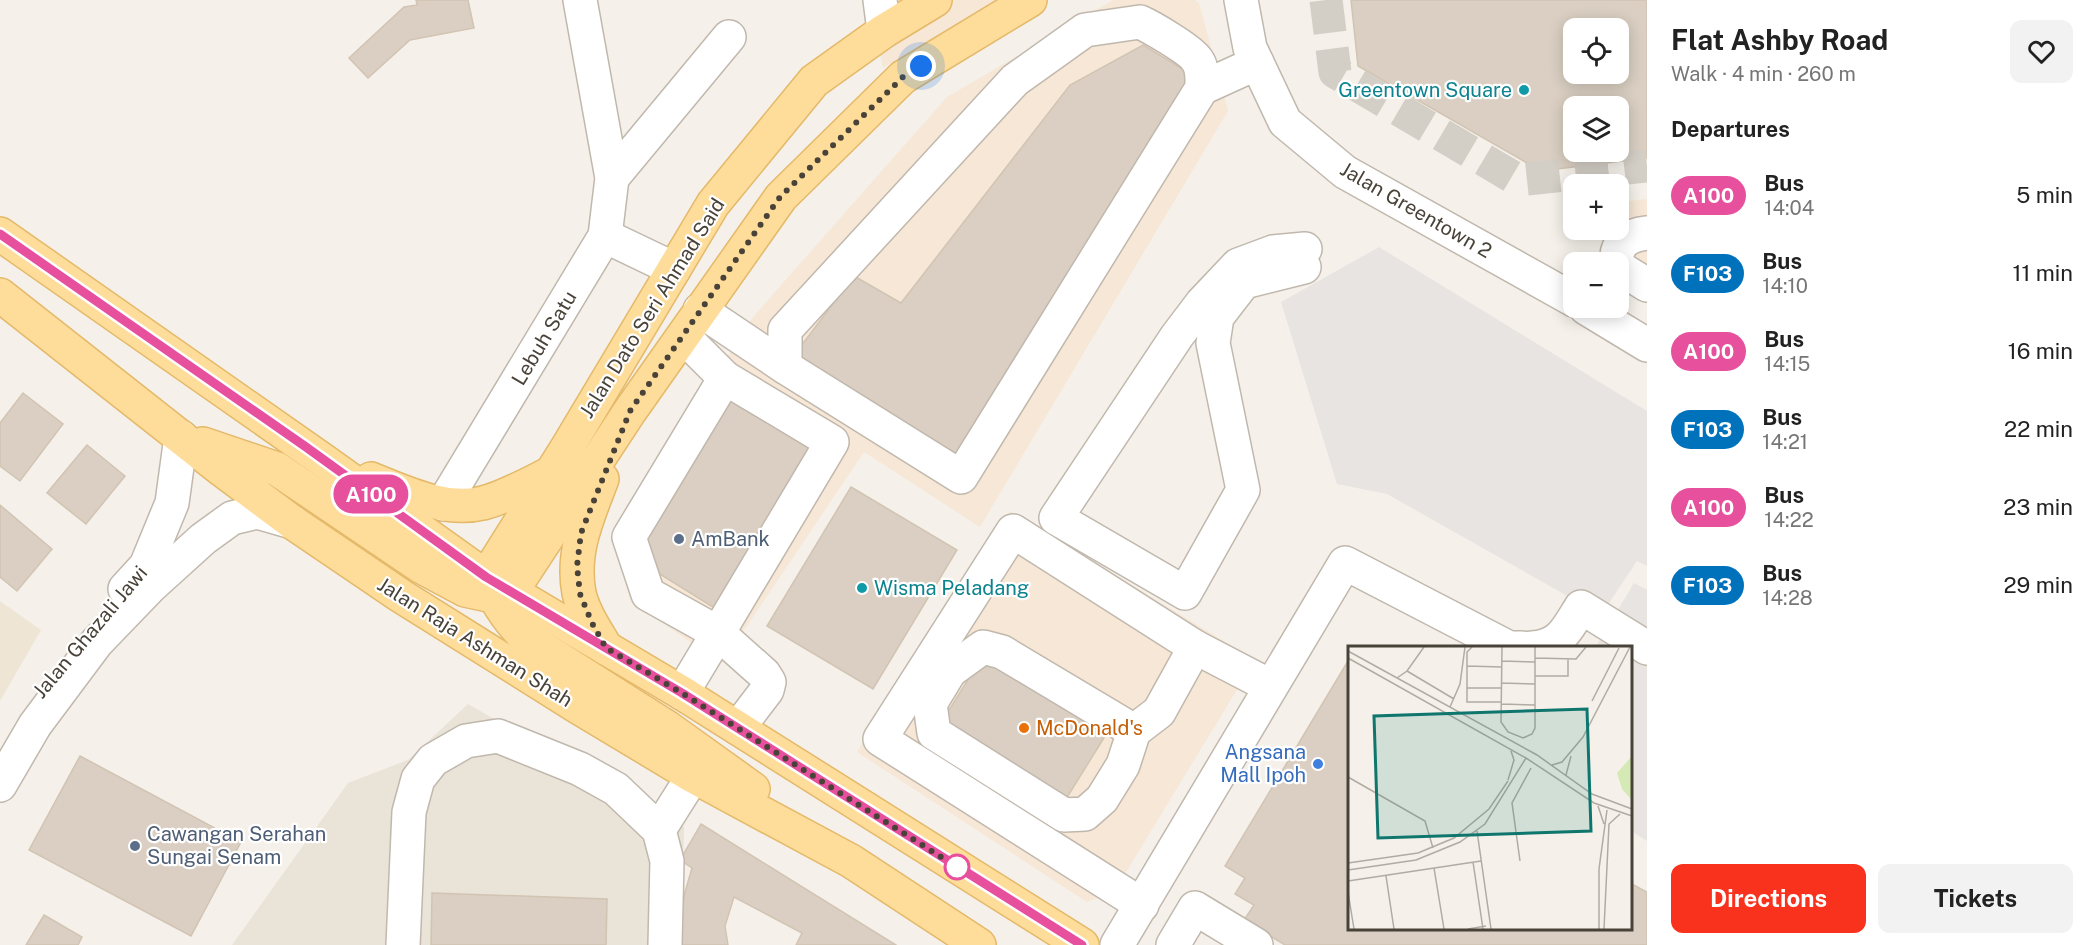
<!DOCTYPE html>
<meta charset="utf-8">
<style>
:root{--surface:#fff;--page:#f2f2f2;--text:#222;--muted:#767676;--accent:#f9321d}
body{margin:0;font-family:"Public Sans",sans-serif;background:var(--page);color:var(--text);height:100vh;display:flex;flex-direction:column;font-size:22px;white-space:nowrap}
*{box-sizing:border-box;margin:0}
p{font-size:20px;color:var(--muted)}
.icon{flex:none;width:33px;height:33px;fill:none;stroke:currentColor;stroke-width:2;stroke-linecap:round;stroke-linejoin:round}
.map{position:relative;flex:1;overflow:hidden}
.drawer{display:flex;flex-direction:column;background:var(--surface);width:450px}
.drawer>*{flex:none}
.badge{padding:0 12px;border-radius:20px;font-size:21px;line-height:39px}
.fabs{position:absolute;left:1563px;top:18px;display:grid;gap:12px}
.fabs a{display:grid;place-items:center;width:66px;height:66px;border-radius:12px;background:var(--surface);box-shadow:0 3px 15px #0003;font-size:30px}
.you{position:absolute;width:30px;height:30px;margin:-15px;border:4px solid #fff;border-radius:50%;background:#1a73e8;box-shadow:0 0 0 9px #1a73e833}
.map>.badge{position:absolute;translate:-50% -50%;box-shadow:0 0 0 3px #fff}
h2{padding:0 24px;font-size:22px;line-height:54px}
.round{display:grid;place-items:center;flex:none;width:63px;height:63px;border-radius:12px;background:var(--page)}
.overview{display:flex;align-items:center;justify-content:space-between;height:102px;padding:0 24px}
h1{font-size:28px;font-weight:700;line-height:45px}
.button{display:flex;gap:12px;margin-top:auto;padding:12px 24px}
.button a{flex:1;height:69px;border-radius:12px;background:var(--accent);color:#fff;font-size:24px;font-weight:700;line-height:69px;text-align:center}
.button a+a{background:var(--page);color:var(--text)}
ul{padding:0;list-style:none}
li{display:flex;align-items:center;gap:18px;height:78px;padding:0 24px}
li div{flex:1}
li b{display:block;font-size:22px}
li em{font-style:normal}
li .badge{min-width:66px;font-weight:700;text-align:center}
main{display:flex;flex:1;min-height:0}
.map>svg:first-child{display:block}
.residential{fill:#e9e3d8}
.commercial{fill:#f6e7d6}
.education{fill:#eee5d4}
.parking{fill:#e7e4e2}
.building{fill:#dacfc2;stroke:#d2c4b3;stroke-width:1.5;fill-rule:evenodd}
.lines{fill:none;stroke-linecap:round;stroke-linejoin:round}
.minor-tunnel{stroke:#d3cec6;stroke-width:33;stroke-dasharray:33 16;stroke-linecap:butt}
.minor-casing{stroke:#c1b8ad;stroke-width:36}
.major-casing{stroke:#e4b969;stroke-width:36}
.minor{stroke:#fff;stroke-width:33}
.major{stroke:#fedc9a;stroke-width:33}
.line-casing{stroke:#fff;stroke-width:14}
.line{stroke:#e6509d;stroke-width:9}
.walk{stroke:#494238;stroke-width:6;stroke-dasharray:0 10.8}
.culture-dot{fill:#0f9aa8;stroke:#fff;stroke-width:2}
.service-dot{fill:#5c6f8a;stroke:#fff;stroke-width:2}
.food-dot{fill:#e8710a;stroke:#fff;stroke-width:2}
.shop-dot{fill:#3f7fe0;stroke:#fff;stroke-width:2}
.stop-dot{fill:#fff;stroke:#e6509d;stroke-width:3}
.labels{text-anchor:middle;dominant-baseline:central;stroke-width:4.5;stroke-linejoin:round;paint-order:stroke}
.culture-label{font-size:20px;fill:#0d838f;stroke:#fff;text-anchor:end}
.street-label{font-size:20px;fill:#494238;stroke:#fff}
.service-label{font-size:20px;fill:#4e5e75;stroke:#fff;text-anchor:start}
.food-label{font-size:20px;fill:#c56008;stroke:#fff;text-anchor:start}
.shop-label{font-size:20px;fill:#366cbe;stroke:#fff;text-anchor:end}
.inset-road{fill:none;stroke:#b0aba3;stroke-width:1.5}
.view{fill:#0f766e;fill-opacity:0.15;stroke:#0f766e;stroke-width:3}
.inset-edge{fill:none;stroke:#494238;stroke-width:3}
</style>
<main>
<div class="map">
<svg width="1647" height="945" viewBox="0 0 1647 945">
<rect width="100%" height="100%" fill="#f5f1ea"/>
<polygon class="residential" points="468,704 684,827 681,945 232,945 348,783 408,760"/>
<g class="commercial">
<polygon points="869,0 996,0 883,68"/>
<polygon points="1113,0 1195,0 1199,3 1228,111 980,527 864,452 722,663 631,602 613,534 753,317 947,97"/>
<polygon points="1647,199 1647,303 1619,284 1618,262 1599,262 1609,230 1618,230 1619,202"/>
<polygon points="1010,511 1255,660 1114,892 1087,902 857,752"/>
</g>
<polygon class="education" points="0,601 41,630 0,701"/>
<g class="parking">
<polygon points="1379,247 1647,411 1647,566 1637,561 1601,615 1387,494 1337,484 1281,302"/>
<polygon points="1634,583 1647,590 1647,841 1631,831 1630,648 1595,648"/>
</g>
<g class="building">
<polygon points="416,0 468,0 474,28 410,40 368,78 349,58 404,7 417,5"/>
<path d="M1351,0H1647V158L1541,171L1358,66ZM1574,28H1618V74H1574ZM1574,106H1618V152H1574Z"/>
<polygon points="1143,45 1196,77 960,465 800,369 798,350 854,276 901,303 1070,85"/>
<polygon points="724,390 817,447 716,609 647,566 639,526"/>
<polygon points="23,393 63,424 20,481 0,466 0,423"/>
<polygon points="87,445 125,476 86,524 47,493"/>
<polygon points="851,487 957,550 873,689 767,626"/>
<polygon points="0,505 52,549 17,591 0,577"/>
<polygon points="982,657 1107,733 1066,799 941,723"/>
<polygon points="1348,661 1350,663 1350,928 1630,928 1630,883 1647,892 1647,945 1285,945 1244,920 1254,905 1235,894 1245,878 1225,866"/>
<polygon points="80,756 241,842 191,936 29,850"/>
<polygon points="701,824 896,945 796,945 802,933 734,897 725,926 728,945 682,945 682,911 685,892 692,868 680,860"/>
<polygon points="432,893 607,899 606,945 431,945"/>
<polygon points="44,915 82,937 78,945 26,945"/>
</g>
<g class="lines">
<polyline class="minor-tunnel" points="1326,0 1335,72 1518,180 1647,166"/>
<g class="minor-casing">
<g id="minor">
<polyline points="880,0 884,31"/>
<polyline points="1241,0 1250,48 1285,122 1345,172 1574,300"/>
<path d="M1140,22C1151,27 1191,50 1197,60C1203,68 1202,79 1202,88L961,477L785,367V330L1015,80L1085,30Z"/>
<polyline points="1202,88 1257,63"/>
<polyline points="612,178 729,37"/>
<polyline points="605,236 674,269"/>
<path d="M1617,262C1615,243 1629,235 1647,233"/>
<polyline points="1304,267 1244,282 1217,317 1213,343 1243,490 1185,593 1056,518 1177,336 1202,303 1238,265 1273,252 1305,249"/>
<polyline points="1618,267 1647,285"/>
<polyline points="1586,308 1647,345"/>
<polyline points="700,310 785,367"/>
<polyline points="725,378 832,442 718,633 764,674 769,682 767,690 738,728"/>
<polyline points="443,504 605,236 612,178 580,0"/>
<polyline points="125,589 146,566 172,503 181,437"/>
<path d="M1532,648C1561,646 1567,629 1581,607L1647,648"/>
<polyline points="682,693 718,633 648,594 629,537 725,378 684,337"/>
<polyline points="1134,731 1002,652 983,647 950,671 930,704 934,733 1064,815 1085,814 1102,799 1123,765 1134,731 1159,712 1195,647"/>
<polyline points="0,785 35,725 97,642 150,587 203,539 232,518 257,512 292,522"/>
<polyline points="659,830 693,776"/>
<polyline points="1142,905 880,739 1013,531 1195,647 1270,686"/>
<polyline points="403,945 409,812 418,779 433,760 466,741 498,736 580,769 616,789 659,830 667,861 665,945"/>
<polyline points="1117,945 1345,563 1509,648 1522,648"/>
<polyline points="1173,945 1195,908 1256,945"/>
</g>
</g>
<g class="major-casing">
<g id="major">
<polyline points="0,234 324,461 486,577 682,693 1082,945"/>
<polyline points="0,295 221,469 292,522 401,596 578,707 693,776 851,861 979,945"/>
<polyline points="203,444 277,469 422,567 465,590 493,596 507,592"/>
<path d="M371,479C406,493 445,512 483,503C506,497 529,484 551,473"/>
<path d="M602,479C588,516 571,552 579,593C583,612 596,631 606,648"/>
<polyline points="486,577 567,448 713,204 814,81 884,31 935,0"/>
<path d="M486,577C495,601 508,620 526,638L668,728L753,789"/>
<polyline points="512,591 630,411 781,197 903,77 1030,0"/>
</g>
</g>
<use href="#minor" class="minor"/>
<use href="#major" class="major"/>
</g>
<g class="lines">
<g class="line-casing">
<polyline id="line" points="0,234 306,447 486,577 682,693 1082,945"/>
</g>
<use href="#line" class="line"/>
<polyline class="walk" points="921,66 903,77 780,197 630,411 581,533 577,566 580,594 592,623 606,648 682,693 957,867"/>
</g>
<g class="culture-dot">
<circle cx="1524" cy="90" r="6"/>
<circle cx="862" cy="588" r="6"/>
</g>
<g class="service-dot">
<circle cx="679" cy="539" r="6"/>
<circle cx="135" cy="846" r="6"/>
</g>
<circle class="food-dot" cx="1024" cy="728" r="6"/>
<circle class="shop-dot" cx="1318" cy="764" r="6"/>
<circle class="stop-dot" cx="957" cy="867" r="12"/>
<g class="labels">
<g class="culture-label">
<text x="1512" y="90">Greentown Square</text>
<text x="874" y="588" text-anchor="start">Wisma Peladang</text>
</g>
<g class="street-label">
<text transform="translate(1416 210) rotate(30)">Jalan Greentown 2</text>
<text transform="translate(652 308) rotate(-58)">Jalan Dato Seri Ahmad Said</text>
<text transform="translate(544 338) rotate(-59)">Lebuh Satu</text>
<text transform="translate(90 632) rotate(-50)">Jalan Ghazali Jawi</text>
<text transform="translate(475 642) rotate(32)">Jalan Raja Ashman Shah</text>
</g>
<g class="service-label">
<text x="691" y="539">AmBank</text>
<text x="147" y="834">Cawangan Serahan<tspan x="147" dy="23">Sungai Senam</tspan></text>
</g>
<g class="food-label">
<text x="1036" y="728">McDonald's</text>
</g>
<g class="shop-label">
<text x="1306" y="752">Angsana<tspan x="1306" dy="23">Mall Ipoh</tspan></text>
</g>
</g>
<g transform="translate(1348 646)">
<rect width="284" height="284" fill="#f5f1ea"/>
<path d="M283,111V153L274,143L269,127Z" fill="#d4e9b3"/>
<path class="inset-road" d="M124,1L119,6V56H153M154,1L153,76L160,86L175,92L184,88L187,82V1M0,5L189,109L244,148L284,163M0,12L178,112L246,157L284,170M187,12L228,13L238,1M154,15L187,16M119,20L154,21M59,25L106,53M187,30H220V13M49,32L59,25L76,1M153,37L187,38M119,42H153M244,55L271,2M153,58L187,59M102,61L112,38L117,1M204,119L214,116L235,91L282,1M218,129L223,110M0,131L77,175L85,202M160,134L166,114L163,105M250,160L256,178M129,185L143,283M172,215L164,157L183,122M125,216L135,283M0,217L70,207L106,192L141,163L160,135M86,222L96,283M0,224L68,214L112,196L137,178L178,112M38,230L46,283M0,235L133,215M0,246L6,283M120,283L138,280M251,283V223L259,164M256,283L261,178L272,168"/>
<path class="view" d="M239,63L243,185L30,192L26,70Z"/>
<rect width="284" height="284" class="inset-edge"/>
</g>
</svg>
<div class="fabs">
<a><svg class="icon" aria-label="locate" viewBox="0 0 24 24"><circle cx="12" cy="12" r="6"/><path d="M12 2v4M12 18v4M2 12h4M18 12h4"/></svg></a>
<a><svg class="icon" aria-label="layers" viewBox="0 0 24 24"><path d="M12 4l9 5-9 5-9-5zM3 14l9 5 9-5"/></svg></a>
<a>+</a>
<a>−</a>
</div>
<div class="you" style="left:921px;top:66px"></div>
<b class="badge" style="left:371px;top:494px;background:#e6509d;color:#fff">A100</b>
</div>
<section class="drawer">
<div class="overview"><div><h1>Flat Ashby Road</h1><p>Walk · 4 min · 260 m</p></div><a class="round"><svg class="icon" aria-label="heart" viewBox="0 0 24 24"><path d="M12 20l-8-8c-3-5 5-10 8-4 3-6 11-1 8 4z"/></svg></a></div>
<h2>Departures</h2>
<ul>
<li><span class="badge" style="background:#e6509d;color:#fff">A100</span><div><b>Bus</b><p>14:04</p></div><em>5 min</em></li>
<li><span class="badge" style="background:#0072bc;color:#fff">F103</span><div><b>Bus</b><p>14:10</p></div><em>11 min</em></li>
<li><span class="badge" style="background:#e6509d;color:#fff">A100</span><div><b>Bus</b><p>14:15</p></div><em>16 min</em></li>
<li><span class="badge" style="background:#0072bc;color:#fff">F103</span><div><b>Bus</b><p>14:21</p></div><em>22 min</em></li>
<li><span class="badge" style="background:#e6509d;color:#fff">A100</span><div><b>Bus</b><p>14:22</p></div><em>23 min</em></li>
<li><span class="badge" style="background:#0072bc;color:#fff">F103</span><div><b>Bus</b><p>14:28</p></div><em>29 min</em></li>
</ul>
<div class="button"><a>Directions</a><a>Tickets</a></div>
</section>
</main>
